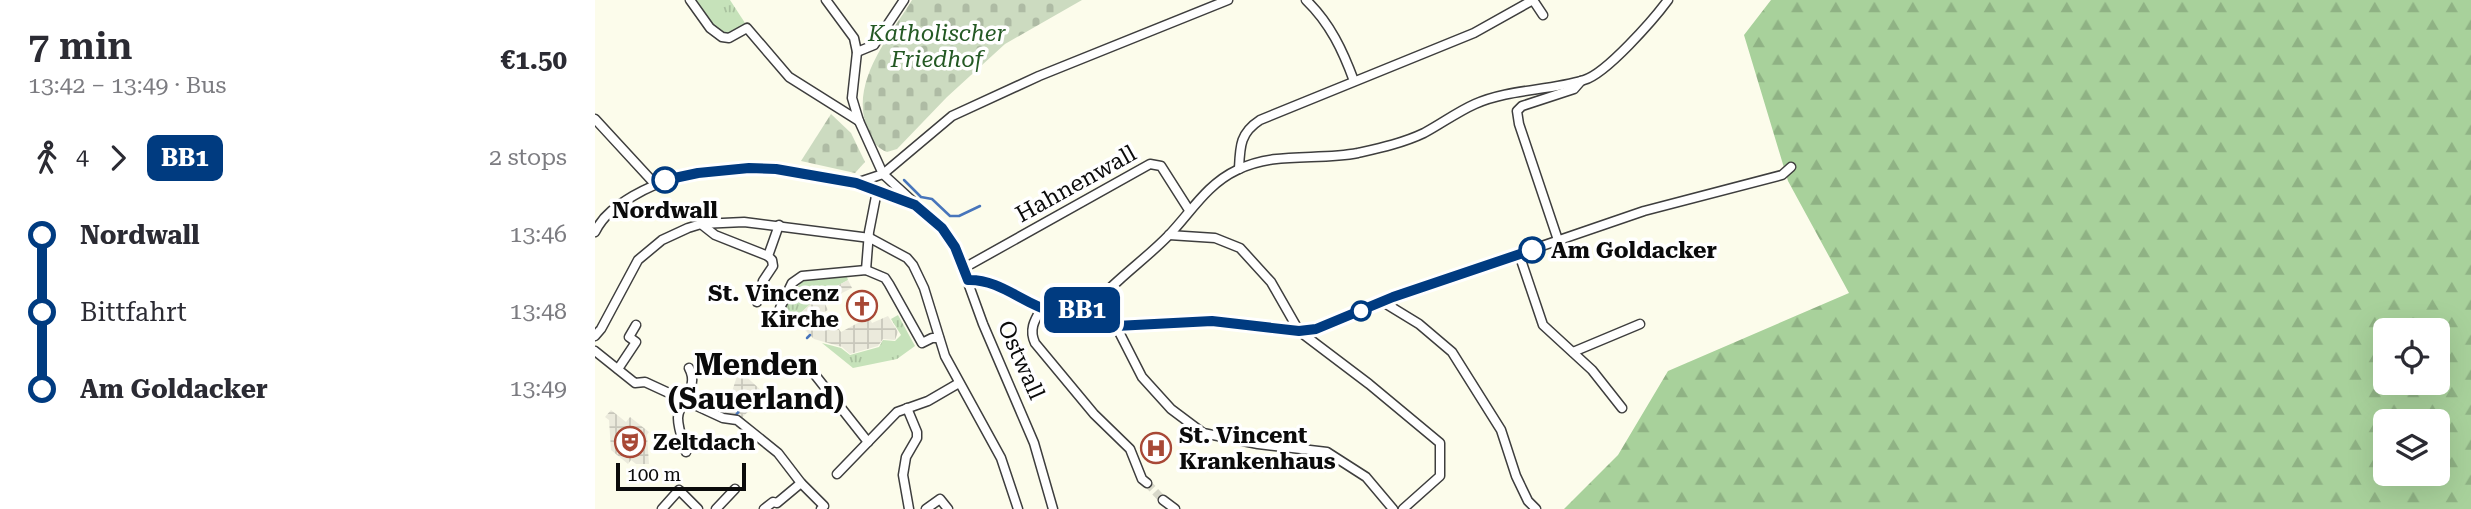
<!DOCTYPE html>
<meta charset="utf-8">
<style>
:root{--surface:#fff;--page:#f2f2f3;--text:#2b2b33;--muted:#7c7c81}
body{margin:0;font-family:"Roboto Serif",serif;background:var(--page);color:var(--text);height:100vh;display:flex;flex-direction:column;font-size:26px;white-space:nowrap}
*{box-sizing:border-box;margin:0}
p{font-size:23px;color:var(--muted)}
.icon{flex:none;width:38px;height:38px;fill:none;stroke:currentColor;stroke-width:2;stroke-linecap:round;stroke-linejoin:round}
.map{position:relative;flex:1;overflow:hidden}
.sheet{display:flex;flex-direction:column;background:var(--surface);width:595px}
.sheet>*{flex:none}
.badge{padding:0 14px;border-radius:10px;font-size:24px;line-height:46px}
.tools{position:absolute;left:1778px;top:318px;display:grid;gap:14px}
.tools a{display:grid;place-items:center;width:77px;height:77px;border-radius:10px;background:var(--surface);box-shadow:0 7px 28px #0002;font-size:35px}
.scale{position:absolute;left:21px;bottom:18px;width:130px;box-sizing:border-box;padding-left:7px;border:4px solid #0b0b0b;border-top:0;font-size:19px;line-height:24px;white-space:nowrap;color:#0b0b0b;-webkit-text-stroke:5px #fff;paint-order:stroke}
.map>.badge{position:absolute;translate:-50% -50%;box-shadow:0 0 0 4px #fff}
.legs{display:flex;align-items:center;gap:10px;height:77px;padding:0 28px;font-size:23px}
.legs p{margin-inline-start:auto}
.head{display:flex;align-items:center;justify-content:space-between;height:119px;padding:0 28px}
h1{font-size:38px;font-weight:600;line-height:52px}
ul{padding:0 28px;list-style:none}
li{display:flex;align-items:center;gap:24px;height:77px;font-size:26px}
li i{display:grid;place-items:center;width:10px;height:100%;margin:0 9px;background:currentColor}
li i::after{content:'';width:18px;height:18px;margin:-9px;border:5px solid;border-radius:50%;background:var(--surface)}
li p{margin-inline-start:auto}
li:first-child i{background:linear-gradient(#0000 50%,currentColor 0)}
li:last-child i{background:linear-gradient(currentColor 50%,#0000 0)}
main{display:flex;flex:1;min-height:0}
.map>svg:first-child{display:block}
.forest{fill:url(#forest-firs);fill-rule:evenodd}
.cemetery{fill:url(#cemetery-stones)}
.park{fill:url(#park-tufts)}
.plaza{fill:url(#plaza-grid)}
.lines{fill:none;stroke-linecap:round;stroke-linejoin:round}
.stream{stroke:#4775bb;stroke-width:2.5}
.street-tunnel{stroke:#d8d8c9;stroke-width:8;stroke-dasharray:8 4;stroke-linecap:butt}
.street-casing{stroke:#3e3e3e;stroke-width:11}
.street{stroke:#fff;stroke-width:8}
.line-1-casing{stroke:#fff;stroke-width:16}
.line-1{stroke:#003b80;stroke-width:10}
.stop-1-dot{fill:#fff;stroke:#003b80;stroke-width:3.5}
.labels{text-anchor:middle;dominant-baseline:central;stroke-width:7;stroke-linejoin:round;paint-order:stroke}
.park-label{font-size:23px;font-style:italic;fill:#245924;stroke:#fff}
.street-label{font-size:23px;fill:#0b0b0b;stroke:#fff}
.stop-label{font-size:23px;font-weight:bold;fill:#0b0b0b;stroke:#fff}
.poi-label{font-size:23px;font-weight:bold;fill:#0b0b0b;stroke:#fff;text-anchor:start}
.district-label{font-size:30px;font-weight:bold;fill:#0b0b0b;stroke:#fff}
</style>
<main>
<section class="sheet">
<div class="head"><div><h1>7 min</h1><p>13:42 – 13:49 · Bus</p></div><b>€1.50</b></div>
<div class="legs"><svg class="icon" aria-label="walk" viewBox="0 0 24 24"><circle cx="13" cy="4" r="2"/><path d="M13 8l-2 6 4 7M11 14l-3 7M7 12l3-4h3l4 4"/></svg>4<svg class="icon" aria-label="forward" viewBox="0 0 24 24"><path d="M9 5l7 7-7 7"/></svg><b class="badge" style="background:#003b80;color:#fff">BB1</b><p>2 stops</p></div>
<ul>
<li><i style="color:#003b80"></i><b>Nordwall</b><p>13:46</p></li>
<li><i style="color:#003b80"></i><span>Bittfahrt</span><p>13:48</p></li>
<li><i style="color:#003b80"></i><b>Am Goldacker</b><p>13:49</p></li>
</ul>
</section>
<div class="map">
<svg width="1876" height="509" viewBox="0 0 1876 509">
<defs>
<pattern id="forest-firs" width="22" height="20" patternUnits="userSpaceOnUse" patternTransform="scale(1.75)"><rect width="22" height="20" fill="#a8d19b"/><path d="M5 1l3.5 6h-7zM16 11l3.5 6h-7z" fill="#8fb284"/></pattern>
<pattern id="cemetery-stones" width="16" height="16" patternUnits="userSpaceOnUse" patternTransform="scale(1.75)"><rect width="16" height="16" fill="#ccdbc0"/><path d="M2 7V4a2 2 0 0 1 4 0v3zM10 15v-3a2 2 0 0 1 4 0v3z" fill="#aebba4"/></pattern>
<pattern id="park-tufts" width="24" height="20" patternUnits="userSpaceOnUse" patternTransform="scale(1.75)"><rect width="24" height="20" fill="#c6e2ba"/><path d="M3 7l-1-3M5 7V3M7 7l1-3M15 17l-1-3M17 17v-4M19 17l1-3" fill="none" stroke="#a9c19f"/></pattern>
<pattern id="plaza-grid" width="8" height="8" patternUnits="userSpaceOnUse" patternTransform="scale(1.75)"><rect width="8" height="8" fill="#ebeadc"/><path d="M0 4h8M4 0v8" fill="none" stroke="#c8c7bb"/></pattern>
</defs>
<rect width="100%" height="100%" fill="#fcfceb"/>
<path class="forest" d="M1176,0H1876V509H969L1023,455L1073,371L1254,293L1193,181L1149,35ZM1790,331H1843V383H1790ZM1790,422H1843V474H1790Z"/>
<g class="cemetery">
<path d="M317,0H487L410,44L352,97L302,149L292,152C282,148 278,142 274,133C252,85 293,39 317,0Z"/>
<polygon points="236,114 256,133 270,162 260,173 206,161"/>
</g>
<g class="park">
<polygon points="96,0 135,0 152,26 134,36 121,32"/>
<polygon points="252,277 253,280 224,296 199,319 189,308 206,282 213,279"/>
<polygon points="303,315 320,346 302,359 258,368 227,343 246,348 255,355 284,347 288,340 300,341 306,335 296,319"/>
</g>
<g class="plaza">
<polygon points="253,280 257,288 229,302 233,310 220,317 228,331 241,325 246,332 274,317 277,323 293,316 303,332 300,340 288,339 283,346 255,354 247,347 219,339 199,319 224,296"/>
<polygon points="144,370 170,394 144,421 129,416"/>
<polygon points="16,410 31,422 35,417 54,432 52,435 54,464 41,464 36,460 33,464 16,450 14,420 10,417"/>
</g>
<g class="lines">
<g class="stream">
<polyline points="309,180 326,197 337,199 355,216 364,216 385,206"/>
<polyline points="212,338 215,335"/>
<polyline points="141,415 156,396"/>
</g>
<polyline class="street-tunnel" points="552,483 568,500"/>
<g class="street-casing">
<g id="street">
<polyline points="95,0 115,28 127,37 134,38 152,28 194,77 264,121"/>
<polyline points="231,0 259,38 262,52 257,98 264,121 288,174 348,229 360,247 388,324 439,443 458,509"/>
<path d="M711,0C735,23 748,51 759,81"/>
<polyline points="938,0 948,15"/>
<polyline points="262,52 279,45 309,0"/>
<polyline points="0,119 59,183"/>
<path d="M644,169C645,146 645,133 665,120L879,33L938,0"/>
<polyline points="261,183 288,174 357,116 444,76 633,0"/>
<polyline points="106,224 120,235 173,256"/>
<path d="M0,232C8,215 23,205 38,196C96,162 162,166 225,177C237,179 251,180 262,183C281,189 299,197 317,204"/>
<polyline points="574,235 620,238 645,248 676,282 704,331 774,384 845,443 845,476 808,509"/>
<polyline points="963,240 924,124 922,111 927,106 979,89 986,81"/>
<polyline points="924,254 948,325 997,370 1027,408"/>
<polyline points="369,268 555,164 566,166 594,210"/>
<polyline points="271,270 274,232 282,191"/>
<polyline points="373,280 393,281 446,309 462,314 497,308 506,311 513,315 521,326 547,377 576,409 608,433 663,444 732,452 771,477 798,509"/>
<polyline points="162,302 168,281 178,266 177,260 173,256 184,225"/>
<polyline points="788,302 824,324 857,352 906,430 921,476 933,501 941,509"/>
<polyline points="185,308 197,283 207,276 271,270 290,278 294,284 327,343 337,338 344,338"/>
<path d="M497,308C519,280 549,261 574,235C596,212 612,184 642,170C681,151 722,161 763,153C785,148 808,143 829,133C846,124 862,112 880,104C914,89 953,91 989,80C1011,74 1059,19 1073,0"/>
<path d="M446,309C439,321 434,330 440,343L499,414L535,449L547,479L552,483"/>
<polyline points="521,326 617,321 704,331 721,329 798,297 1049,211 1187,175 1196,167"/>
<polyline points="0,336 6,329 43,260 67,240 93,228 106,224 149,222 275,238 312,258 318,265 329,288 350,356 406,458 423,509"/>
<polyline points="0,351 40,383 50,382 128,418 142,420 183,453 206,483 229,506 226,509"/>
<polyline points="978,352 1045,324"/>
<polyline points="213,366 273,442"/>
<polyline points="23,369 41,342 34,337 41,325"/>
<polyline points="312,408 322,432 322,438 311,457 308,475 314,509"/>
<path d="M91,452C88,441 83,429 83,418C84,399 105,388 94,368"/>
<polyline points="242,474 302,412 333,401 364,383"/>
<polyline points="568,500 580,509"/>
<polyline points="67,509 84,490 103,509"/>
<polyline points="121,509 140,489"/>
<polyline points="169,509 178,502 182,503 206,483"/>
<polyline points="331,509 345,499 353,509"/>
</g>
</g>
<use href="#street" class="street"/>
</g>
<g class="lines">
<g class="line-1-casing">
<path id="line-1" d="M70,180L103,173L154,168L181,169L261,183L320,205L347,228L360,247L373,280C405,279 428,304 458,312C486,320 498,294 521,326L617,321L704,331L721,329L798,297L937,250"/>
</g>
<use href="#line-1" class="line-1"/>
</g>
<defs>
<g id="church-ring" transform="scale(1.575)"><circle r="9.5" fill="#fff" stroke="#a84836" stroke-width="1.5"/><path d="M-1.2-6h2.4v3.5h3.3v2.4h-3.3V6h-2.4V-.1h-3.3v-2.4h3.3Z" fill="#a84836"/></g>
<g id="theatre-ring" transform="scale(1.575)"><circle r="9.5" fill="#fff" stroke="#a84836" stroke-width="1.5"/><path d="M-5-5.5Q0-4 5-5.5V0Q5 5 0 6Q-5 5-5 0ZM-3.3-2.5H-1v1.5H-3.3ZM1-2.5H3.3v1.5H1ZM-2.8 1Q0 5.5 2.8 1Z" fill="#a84836"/></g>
<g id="hospital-ring" transform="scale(1.575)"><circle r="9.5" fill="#fff" stroke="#a84836" stroke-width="1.5"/><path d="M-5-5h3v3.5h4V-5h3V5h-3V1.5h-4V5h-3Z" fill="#a84836"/></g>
</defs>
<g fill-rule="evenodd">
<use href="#church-ring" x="267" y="306"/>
<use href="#theatre-ring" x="35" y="442"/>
<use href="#hospital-ring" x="561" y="448"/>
</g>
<g class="stop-1-dot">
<circle cx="70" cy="180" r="12"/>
<circle cx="937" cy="250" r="12"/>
<circle cx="766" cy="311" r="9"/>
</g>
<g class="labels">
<g class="park-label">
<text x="342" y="33">Katholischer<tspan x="342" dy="26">Friedhof</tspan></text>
</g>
<g class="street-label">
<text transform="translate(481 184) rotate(-29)">Hahnenwall</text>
<text transform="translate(426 360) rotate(66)">Ostwall</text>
</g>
<g class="stop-label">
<text x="70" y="210">Nordwall</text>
<text x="956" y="250" text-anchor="start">Am Goldacker</text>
</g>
<g class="poi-label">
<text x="244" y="293" text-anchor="end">St. Vincenz<tspan x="244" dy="26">Kirche</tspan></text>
<text x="584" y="435">St. Vincent<tspan x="584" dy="26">Krankenhaus</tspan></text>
<text x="58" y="442">Zeltdach</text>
</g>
<g class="district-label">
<text x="161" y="364">Menden<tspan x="161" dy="34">(Sauerland)</tspan></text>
</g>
</g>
</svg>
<div class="tools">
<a><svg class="icon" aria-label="locate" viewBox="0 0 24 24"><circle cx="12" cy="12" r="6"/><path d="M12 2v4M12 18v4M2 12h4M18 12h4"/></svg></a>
<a><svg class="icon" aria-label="layers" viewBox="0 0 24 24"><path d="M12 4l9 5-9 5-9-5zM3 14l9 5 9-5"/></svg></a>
</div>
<div class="scale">100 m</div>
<b class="badge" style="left:487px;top:310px;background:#003b80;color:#fff">BB1</b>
</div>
</main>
